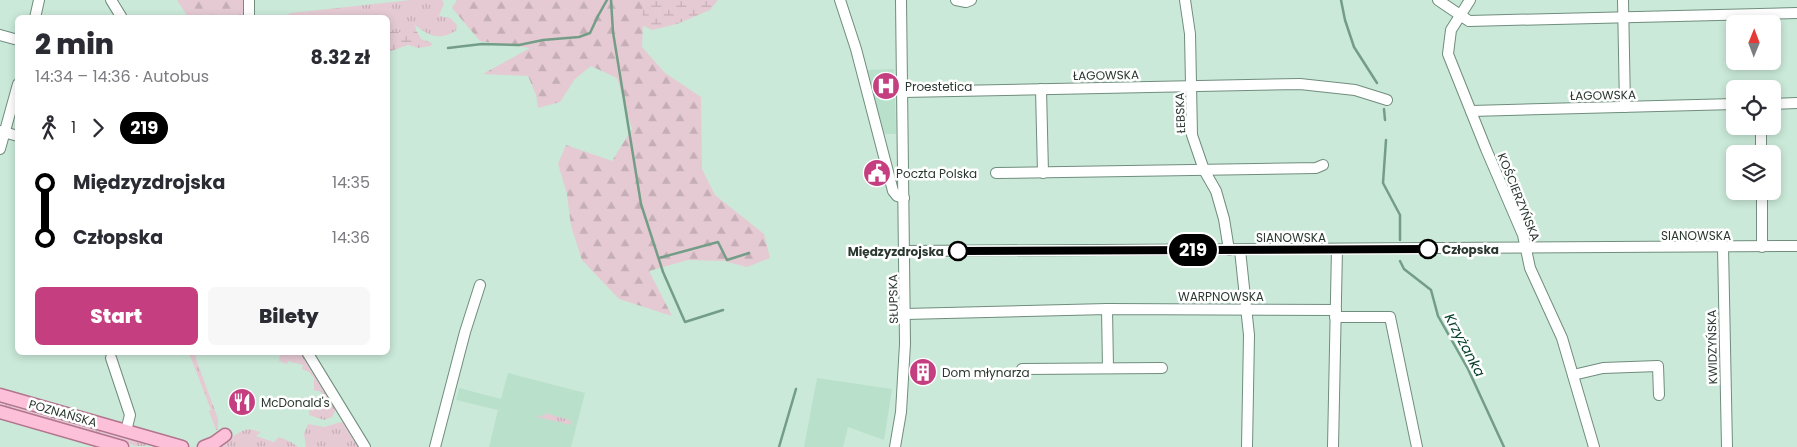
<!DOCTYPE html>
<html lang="pl">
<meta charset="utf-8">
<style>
:root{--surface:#fff;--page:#f7f7f7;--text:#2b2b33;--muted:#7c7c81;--accent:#c53f80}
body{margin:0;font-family:Poppins,sans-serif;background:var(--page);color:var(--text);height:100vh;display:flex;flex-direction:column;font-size:19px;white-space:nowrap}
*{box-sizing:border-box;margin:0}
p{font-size:16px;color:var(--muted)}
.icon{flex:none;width:28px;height:28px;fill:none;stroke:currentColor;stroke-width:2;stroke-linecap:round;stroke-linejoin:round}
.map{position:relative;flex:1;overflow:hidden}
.panel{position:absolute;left:15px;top:15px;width:375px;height:340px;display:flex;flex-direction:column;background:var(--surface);border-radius:8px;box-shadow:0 2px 8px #0003}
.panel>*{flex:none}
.badge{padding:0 10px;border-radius:16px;font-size:18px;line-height:32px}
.needle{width:32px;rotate:1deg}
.tools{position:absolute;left:1726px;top:15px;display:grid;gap:10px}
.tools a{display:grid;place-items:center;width:55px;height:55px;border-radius:8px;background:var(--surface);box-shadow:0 2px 8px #0003;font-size:25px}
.map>.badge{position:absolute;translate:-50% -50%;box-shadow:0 0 0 2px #fff}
.legs{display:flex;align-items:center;gap:8px;height:55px;padding:0 20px;font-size:16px}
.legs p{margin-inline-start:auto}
.overview{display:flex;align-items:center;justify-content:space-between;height:85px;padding:0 20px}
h1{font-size:28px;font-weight:800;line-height:38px}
.action{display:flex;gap:10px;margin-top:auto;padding:10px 20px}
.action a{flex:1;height:58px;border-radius:8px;background:var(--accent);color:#fff;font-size:20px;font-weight:800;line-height:58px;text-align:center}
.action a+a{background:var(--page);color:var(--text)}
ul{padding:0 20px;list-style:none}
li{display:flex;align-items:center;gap:18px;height:55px;font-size:19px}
li i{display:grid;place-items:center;width:8px;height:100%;margin:0 6px;background:currentColor}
li i::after{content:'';width:12px;height:12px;margin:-6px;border:4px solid;border-radius:50%;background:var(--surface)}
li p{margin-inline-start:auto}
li:first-child i{background:linear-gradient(#0000 50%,currentColor 0)}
li:last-child i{background:linear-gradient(currentColor 50%,#0000 0)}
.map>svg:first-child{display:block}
.built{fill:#b9e0cb}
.grass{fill:url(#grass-tufts)}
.forest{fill:url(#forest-firs)}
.wetland{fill:url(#wetland-marsh)}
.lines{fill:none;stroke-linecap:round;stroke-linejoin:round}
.stream{stroke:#749d88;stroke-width:2.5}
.minor-casing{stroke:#708d7e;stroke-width:12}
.major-casing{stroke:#b2758d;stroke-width:15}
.minor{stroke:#fff;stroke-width:10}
.major{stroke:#fdc0d9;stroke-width:12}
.line-1-casing{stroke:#fff;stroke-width:11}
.line-1{stroke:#000;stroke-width:8}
.stop-1-dot{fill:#fff;stroke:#000;stroke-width:2.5}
.labels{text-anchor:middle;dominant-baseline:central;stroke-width:5;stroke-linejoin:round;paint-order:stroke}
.street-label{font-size:12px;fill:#2b3831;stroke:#fff}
.poi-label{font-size:12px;fill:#2b3831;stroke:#fff;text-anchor:start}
.stop-label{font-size:12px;font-weight:bold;fill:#2b3831;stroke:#fff;text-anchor:start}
.water-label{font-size:14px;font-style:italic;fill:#06402a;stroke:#fff}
</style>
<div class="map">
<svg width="1797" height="447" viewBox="0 0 1797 447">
<defs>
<pattern id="grass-tufts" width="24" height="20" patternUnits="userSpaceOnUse" patternTransform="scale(1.25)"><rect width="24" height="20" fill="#e5cad3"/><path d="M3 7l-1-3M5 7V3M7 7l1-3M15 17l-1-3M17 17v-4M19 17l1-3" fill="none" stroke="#c5aeb6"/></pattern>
<pattern id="forest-firs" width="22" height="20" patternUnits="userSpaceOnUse" patternTransform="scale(1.25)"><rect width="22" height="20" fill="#e5cad3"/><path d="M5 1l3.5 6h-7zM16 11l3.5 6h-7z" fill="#c5aeb6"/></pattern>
<pattern id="wetland-marsh" width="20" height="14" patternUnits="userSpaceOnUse" patternTransform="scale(1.25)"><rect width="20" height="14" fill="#e5cad3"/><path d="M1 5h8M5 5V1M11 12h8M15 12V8" fill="none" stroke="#c5aeb6"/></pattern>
</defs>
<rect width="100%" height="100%" fill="#cae9d8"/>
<g class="built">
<polygon points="894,69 896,134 881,134 866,70"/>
<polygon points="508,373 585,393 571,447 489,447 498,410 456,400 459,388 501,399"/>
<polygon points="817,378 892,389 884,440 848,427 843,447 804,447"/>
</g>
<g class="grass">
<path d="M411,0H442L444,3L439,16L450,18L457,25L456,31C439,40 430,37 415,25L407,32H388V18H281L291,13Z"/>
<polygon points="189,353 204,353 195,356 218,419 218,430 216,430 209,411 211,410"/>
<polygon points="279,353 303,353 336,409 332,417 324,420 309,415 309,410 314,411 316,401 320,402 322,392 314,390 314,378 309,372 302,369 303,365 288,361 287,364 279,361 281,353"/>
<polygon points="0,399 145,441 146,446 136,446 0,407"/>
<polygon points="545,413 570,420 572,425 537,417 538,415 544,417"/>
<polygon points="341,422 344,423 361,447 306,447 304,434 308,424 324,427"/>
<polygon points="249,429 261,432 256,436 274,442 279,437 291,442 298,447 215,447 242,431"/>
</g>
<g class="forest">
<polygon points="177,0 243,0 244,17 188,17"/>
<polygon points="457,0 644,0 642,47 665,73 701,97 702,169 715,195 764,234 770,258 747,267 724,261 688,260 649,271 672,316 619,299 582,260 571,226 567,194 558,164 566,145 612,161 632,129 617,78 591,66 575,79 560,102 538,108 536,95 528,76 483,74 530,48 480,41 452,8"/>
</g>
<g class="wetland">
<polygon points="644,0 718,0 710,10 677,24 652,30 642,25"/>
<polygon points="415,25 416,30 421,39 432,43 431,46 418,48 408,45 388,52 388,32 407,32"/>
</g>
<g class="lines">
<g class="stream">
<polyline points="611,0 613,32 641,204 663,272 685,322 723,310"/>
<polyline points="1341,0 1345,20 1354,47 1377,83"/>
<polyline points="448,48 482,44 519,45 543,40 579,37 590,33 598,16 607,0"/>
<polyline points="1384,109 1385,120"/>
<polyline points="1386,140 1383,183 1400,215 1400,240"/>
<polyline points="659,258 718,242 727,260 749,253"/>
<polyline points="1400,261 1404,269 1431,290 1438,316 1468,369 1504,447"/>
<polyline points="779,447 796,389"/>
</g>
<g class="minor-casing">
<g id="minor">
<polyline points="111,0 122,18"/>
<polyline points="249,0 249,18"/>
<polyline points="840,0 856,49 893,191 897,196 904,198"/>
<polyline points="956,0 966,2 971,0"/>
<polyline points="1185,0 1190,34 1192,135 1204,170 1216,191 1224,219 1229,250"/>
<polyline points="1438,0 1469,21 1797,13"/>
<polyline points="1470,0 1451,30 1448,54 1486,149 1523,235 1530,268 1562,338 1594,447"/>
<polyline points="1623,0 1625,107"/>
<polyline points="35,18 39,0"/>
<polyline points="0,35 18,40"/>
<polyline points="1041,89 1043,173"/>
<polyline points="903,92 1300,84 1355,90 1387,100"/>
<polyline points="1772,104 1797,103"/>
<polyline points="1471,111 1735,104"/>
<polyline points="1761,126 1761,154"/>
<polyline points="0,131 18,136"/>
<polyline points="0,149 18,84"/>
<polyline points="996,173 1316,168 1323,165"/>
<polyline points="1762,191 1762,247"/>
<polyline points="1723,247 1727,447"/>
<polyline points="1240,250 1249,335 1247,447"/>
<polyline points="905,251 1797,246"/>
<polyline points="1107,309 1108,368"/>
<polyline points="905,314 1107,309 1336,310"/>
<polyline points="1335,317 1390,317 1417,447"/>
<polyline points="307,352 365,447"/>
<polyline points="111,358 130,415 126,431"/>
<polyline points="1022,369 1162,368"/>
<polyline points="1573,375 1603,368 1658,366 1659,395"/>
<polyline points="435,447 465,332 480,285"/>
<polyline points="895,447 901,412 905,344 901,0"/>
<polyline points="1333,447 1337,249"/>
</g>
</g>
<g class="major-casing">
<g id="major">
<polyline points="0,395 182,447"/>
<polyline points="0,412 122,447"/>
<polyline points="204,447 214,443 225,435"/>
</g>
</g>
<use href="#minor" class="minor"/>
<use href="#major" class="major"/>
</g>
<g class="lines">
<g class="line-1-casing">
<polyline id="line-1" points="958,251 1428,249"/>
</g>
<use href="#line-1" class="line-1"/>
</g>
<defs>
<g id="hospital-disc" transform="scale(1.4375)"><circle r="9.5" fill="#c53f80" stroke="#fff"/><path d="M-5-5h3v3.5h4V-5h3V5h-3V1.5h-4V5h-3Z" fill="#fff"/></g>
<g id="civic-disc" transform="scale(1.4375)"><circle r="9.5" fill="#c53f80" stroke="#fff"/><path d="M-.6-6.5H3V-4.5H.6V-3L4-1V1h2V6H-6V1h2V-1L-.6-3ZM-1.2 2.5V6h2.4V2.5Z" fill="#fff"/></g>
<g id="building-disc" transform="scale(1.4375)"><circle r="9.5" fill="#c53f80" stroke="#fff"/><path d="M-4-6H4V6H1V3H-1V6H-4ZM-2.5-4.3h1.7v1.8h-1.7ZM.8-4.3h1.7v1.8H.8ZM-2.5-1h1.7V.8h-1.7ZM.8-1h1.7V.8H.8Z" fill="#fff"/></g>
<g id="restaurant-disc" transform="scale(1.4375)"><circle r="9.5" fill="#c53f80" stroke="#fff"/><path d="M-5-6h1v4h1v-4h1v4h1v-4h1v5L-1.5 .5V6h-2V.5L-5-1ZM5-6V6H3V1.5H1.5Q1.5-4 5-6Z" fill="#fff"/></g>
</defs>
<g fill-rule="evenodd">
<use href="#hospital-disc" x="886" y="86"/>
<use href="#civic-disc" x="877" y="173"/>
<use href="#building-disc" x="923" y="372"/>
<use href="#restaurant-disc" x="242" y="402"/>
</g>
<g class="stop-1-dot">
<circle cx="1428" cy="249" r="9"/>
<circle cx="958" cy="251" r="9"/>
</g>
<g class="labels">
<g class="street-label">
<text transform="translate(1106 75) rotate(-1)">ŁAGOWSKA</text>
<text transform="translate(1603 95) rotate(-1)">ŁAGOWSKA</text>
<text transform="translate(1180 113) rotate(-92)">ŁEBSKA</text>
<text transform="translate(1519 197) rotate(68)">KOŚCIERZYŃSKA</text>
<text x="1696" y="235">SIANOWSKA</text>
<text x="1291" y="237">SIANOWSKA</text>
<text x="1221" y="296">WARPNOWSKA</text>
<text transform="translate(893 299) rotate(-91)">SŁUPSKA</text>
<text transform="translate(1712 347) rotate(-91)">KWIDZYŃSKA</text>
<text transform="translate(63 413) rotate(16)">POZNAŃSKA</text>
</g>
<g class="poi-label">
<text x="905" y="86">Proestetica</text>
<text x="896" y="173">Poczta Polska</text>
<text x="942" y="372">Dom młynarza</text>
<text x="261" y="402">McDonald's</text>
</g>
<g class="stop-label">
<text x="1442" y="249">Człopska</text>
<text x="944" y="251" text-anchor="end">Międzyzdrojska</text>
</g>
<g class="water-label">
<text transform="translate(1465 345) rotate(62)">Krzyżanka</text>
</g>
</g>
</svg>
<div class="tools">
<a><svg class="needle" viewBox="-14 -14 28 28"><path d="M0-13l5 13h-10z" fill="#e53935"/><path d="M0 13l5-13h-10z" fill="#7c7c81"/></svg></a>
<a><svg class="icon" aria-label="locate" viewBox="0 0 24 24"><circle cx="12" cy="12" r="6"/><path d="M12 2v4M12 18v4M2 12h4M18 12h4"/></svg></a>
<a><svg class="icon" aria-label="layers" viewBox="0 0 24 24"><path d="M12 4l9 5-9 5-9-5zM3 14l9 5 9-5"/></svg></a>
</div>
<b class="badge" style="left:1193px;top:250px;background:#000;color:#fff">219</b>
<section class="panel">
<div class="overview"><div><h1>2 min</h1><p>14:34 – 14:36 · Autobus</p></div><b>8.32 zł</b></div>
<div class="legs"><svg class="icon" aria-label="walk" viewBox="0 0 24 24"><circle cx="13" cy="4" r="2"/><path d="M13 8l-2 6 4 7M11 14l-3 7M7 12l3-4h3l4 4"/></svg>1<svg class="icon" aria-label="forward" viewBox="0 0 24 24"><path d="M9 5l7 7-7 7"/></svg><b class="badge" style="background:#000;color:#fff">219</b></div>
<ul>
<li><i style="color:#000"></i><b>Międzyzdrojska</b><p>14:35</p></li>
<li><i style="color:#000"></i><b>Człopska</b><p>14:36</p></li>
</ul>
<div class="action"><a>Start</a><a>Bilety</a></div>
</section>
</div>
